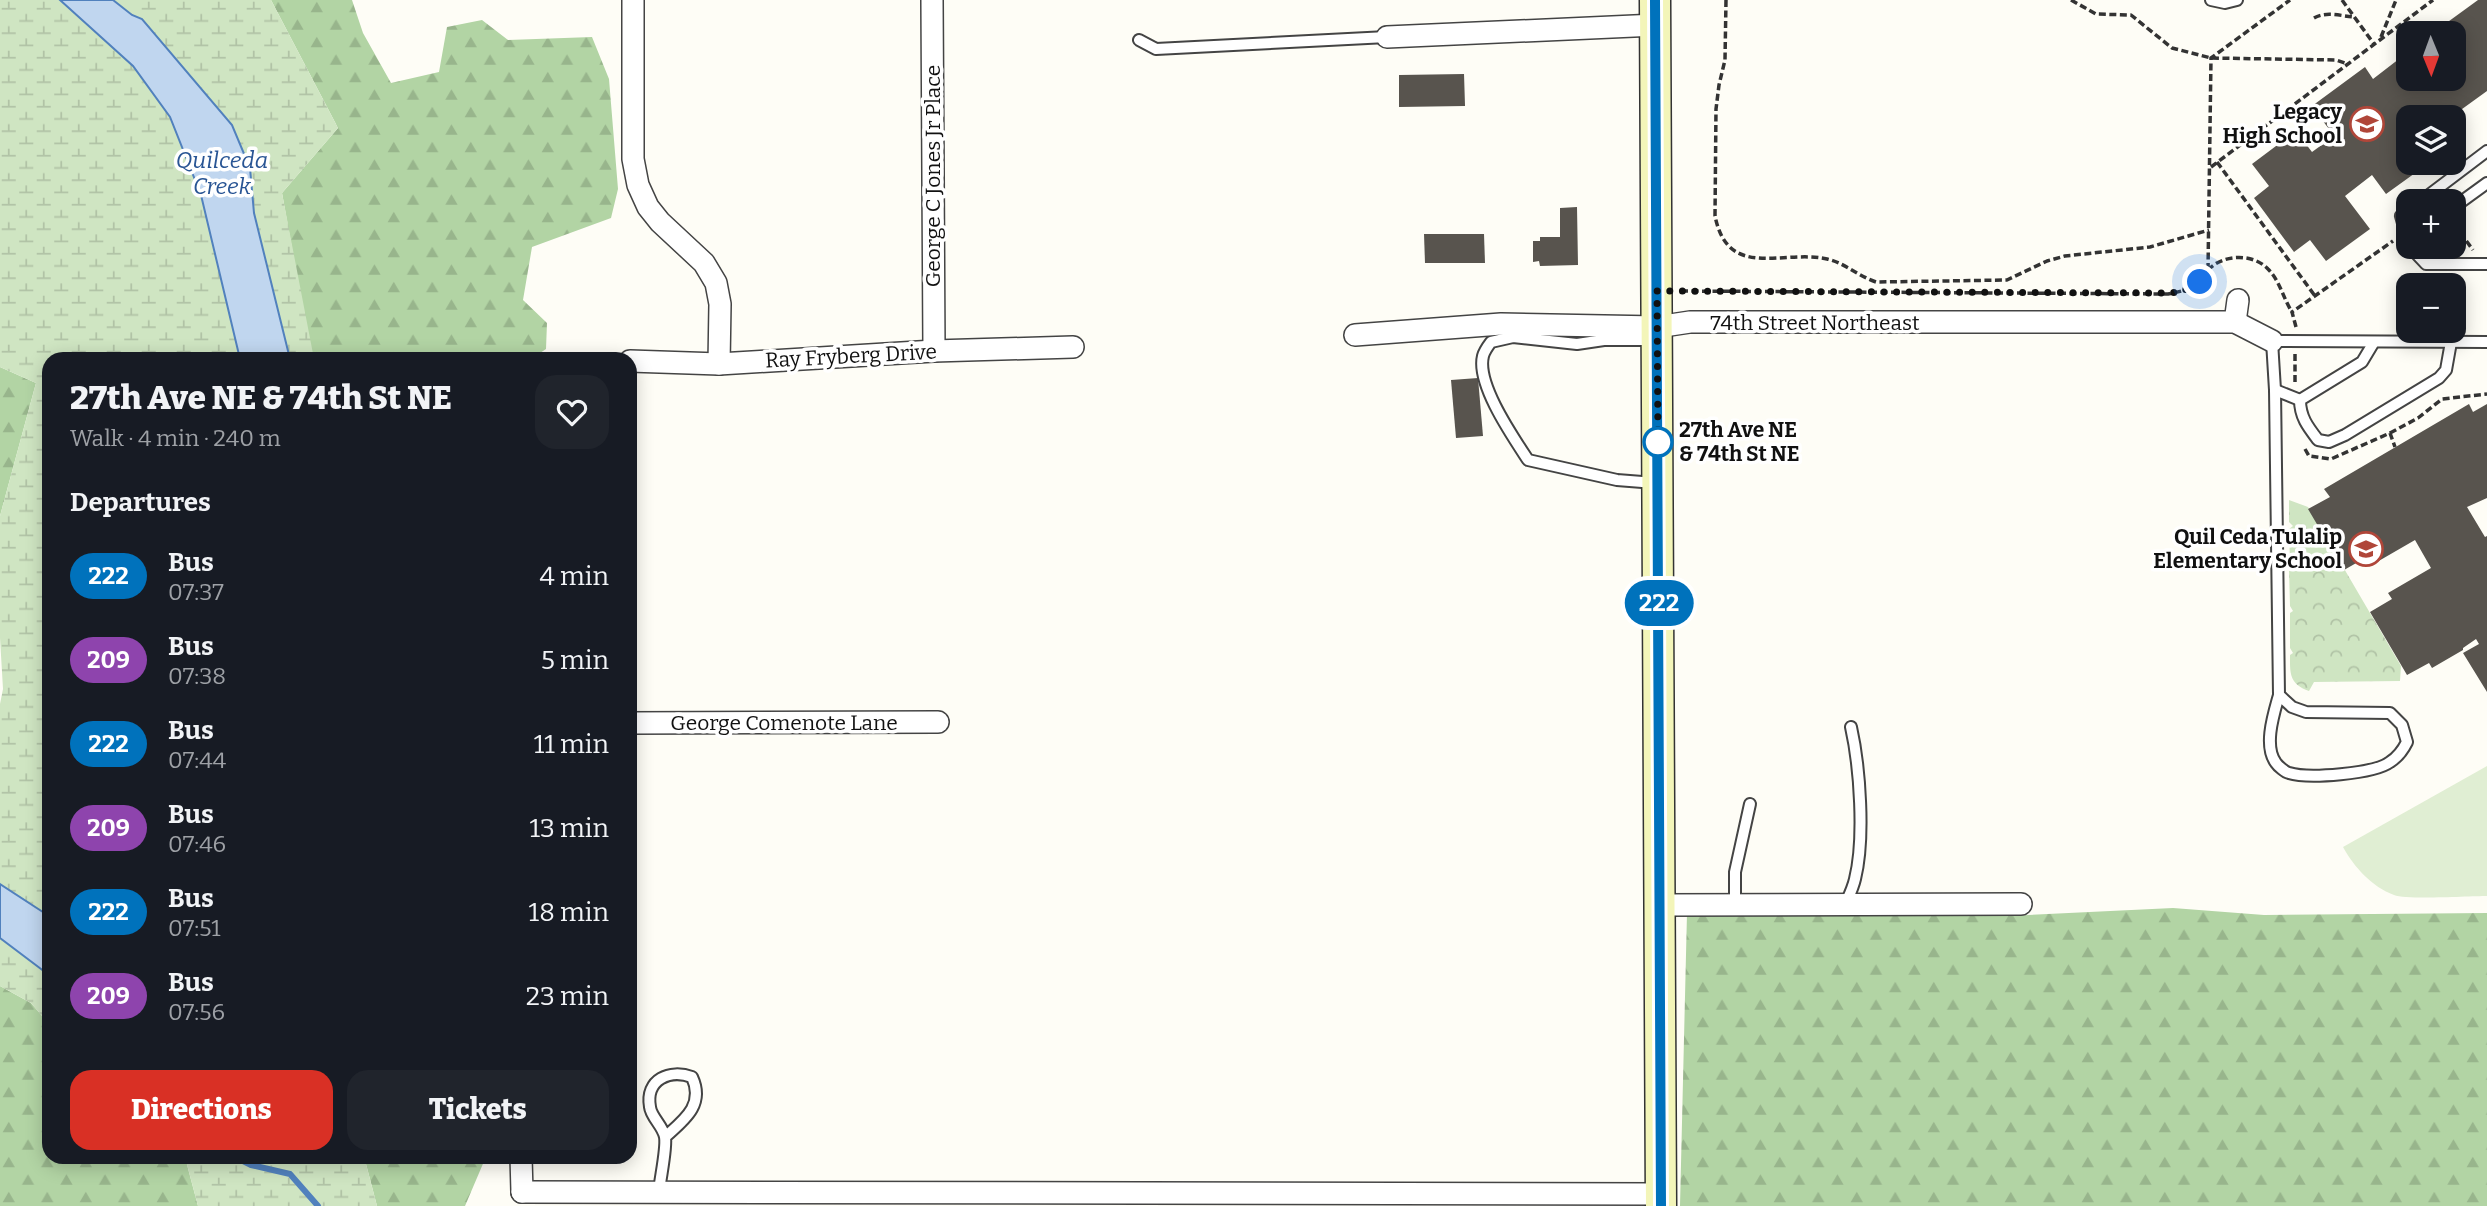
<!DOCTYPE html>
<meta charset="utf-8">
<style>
:root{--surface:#171b24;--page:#20242c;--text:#f1f3f6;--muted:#9ea1a6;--accent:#d93025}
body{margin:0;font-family:Bitter,serif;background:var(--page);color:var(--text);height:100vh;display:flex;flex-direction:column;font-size:26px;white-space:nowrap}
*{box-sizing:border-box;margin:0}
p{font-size:23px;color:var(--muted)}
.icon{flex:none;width:38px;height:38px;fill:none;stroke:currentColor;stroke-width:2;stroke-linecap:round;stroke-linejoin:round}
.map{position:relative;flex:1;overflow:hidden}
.details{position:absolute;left:42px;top:352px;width:595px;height:812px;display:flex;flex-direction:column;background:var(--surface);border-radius:21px;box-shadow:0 4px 18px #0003}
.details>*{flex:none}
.badge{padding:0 14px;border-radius:23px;font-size:24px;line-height:46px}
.needle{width:46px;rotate:179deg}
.buttons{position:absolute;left:2396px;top:21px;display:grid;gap:14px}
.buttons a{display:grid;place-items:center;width:70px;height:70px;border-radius:14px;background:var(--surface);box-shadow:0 4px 18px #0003;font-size:35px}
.you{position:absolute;width:35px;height:35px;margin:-18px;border:5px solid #fff;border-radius:50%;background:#1a73e8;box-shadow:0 0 0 10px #1a73e833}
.map>.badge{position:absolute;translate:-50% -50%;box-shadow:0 0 0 4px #fff}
h2{padding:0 28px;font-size:26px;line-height:63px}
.round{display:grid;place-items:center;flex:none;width:74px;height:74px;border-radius:21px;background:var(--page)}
.head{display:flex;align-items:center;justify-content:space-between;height:119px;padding:0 28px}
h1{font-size:33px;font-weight:800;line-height:52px}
.button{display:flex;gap:14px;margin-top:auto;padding:14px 28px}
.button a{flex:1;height:80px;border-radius:21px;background:var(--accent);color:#fff;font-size:28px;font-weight:800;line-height:80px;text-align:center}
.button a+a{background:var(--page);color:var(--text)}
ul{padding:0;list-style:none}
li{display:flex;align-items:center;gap:21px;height:84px;padding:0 28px}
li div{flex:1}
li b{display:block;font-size:26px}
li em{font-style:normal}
li .badge{min-width:77px;font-weight:700;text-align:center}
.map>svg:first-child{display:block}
.forest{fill:url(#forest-firs)}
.wetland{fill:url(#wetland-marsh)}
.park{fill:url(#park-crowns)}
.pitch{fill:#e0eed3}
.water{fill:#c0d6ef;stroke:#5181bd;stroke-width:2}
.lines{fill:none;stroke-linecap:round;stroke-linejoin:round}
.stream{stroke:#5181bd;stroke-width:6}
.building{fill:#58544e}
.lane-casing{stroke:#444;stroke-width:14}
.street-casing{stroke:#444;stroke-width:24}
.secondary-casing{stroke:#333;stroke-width:33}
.path{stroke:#333;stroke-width:3.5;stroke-dasharray:7 3.5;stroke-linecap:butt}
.lane{stroke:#fff;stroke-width:10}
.street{stroke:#fff;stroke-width:21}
.secondary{stroke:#f3f5b9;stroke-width:30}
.line-casing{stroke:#fff;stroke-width:16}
.line{stroke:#0072bc;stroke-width:10}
.walk{stroke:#111;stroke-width:7;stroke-dasharray:0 12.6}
.stop-dot{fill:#fff;stroke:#0072bc;stroke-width:3.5}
.labels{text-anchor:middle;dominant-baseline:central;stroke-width:7;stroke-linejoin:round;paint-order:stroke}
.poi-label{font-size:21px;font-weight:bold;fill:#111;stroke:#fff;text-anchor:end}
.street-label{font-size:21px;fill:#111;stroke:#fff}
.stop-label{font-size:21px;font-weight:bold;fill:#111;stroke:#fff;text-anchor:start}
.water-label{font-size:23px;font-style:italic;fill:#295594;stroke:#fff}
</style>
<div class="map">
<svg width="2487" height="1206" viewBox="0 0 2487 1206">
<defs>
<pattern id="forest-firs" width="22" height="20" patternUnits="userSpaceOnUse" patternTransform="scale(1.75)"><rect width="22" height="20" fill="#b2d4a4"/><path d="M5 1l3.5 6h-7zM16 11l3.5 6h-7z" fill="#98b58c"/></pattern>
<pattern id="wetland-marsh" width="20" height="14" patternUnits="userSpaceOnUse" patternTransform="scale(1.75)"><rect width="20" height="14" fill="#cfe5c2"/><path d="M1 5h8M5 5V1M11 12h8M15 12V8" fill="none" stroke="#b1c3a6"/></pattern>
<pattern id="park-crowns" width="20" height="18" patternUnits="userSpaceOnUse" patternTransform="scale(1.75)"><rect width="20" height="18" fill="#cfe5c2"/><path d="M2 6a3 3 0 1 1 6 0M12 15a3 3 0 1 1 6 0" fill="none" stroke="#b1c3a6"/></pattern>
</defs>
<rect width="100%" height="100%" fill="#fefdf6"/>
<g class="forest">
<polygon points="271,0 352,0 363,33 391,83 439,72 447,27 482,20 508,40 592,37 609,79 618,189 611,218 532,247 523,300 547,323 546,349 531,359 312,359 282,193 338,128"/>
<polygon points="0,367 36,383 0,516"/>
<polygon points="2173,908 2264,915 2487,913 2487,1206 1680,1206 1687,913 1787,912 2007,916"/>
<polygon points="0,986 31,1003 49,1024 49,1157 185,1157 198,1206 0,1206"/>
<polygon points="353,1157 484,1157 485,1159 465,1206 377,1206 366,1164"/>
</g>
<g class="wetland">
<polygon points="0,0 271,0 338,128 282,193 314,359 49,359 49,1024 31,1003 0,986 0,704 3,689 0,638 0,516 36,383 0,367"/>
<polygon points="185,1157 353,1157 366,1164 377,1206 198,1206"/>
</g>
<path class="park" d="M2289,500L2308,507L2401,666L2400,681L2314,682L2309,691C2289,684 2290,673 2290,655L2293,653L2290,648V613L2293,611L2290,606L2289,571L2292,569L2290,564L2289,529L2293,526L2289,522Z"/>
<path class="pitch" d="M2487,766V896C2469,896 2407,900 2394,895C2372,887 2354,867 2343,847Z"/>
<g class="water">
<polygon points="60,0 113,0 132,15 142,19 232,125 250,168 254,213 290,359 240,359 201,195 170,117 133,66"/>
<polygon points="0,884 49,916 49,975 0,938"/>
</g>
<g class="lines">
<polyline class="stream" points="235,1157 251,1165 290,1174 318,1206"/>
</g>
<g class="building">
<polygon points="2478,0 2487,0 2487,91 2451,117 2408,117 2408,163 2429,163 2386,194 2372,175 2345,196 2370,229 2326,261 2310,240 2294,252 2254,198 2269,186 2252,164 2296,131 2312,152 2334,136 2312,106 2365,67 2373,79 2408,52 2408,79 2454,79 2454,50 2461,45 2445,24"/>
<polygon points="1464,74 1465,106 1399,107 1399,75"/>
<polygon points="1577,207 1578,265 1540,266 1539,261 1533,262 1533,241 1540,241 1540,237 1560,237 1560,208"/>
<polygon points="1424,234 1484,234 1485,263 1425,263"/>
<polygon points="1478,378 1483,436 1456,438 1451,380"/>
<polygon points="2469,404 2473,412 2487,404 2487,498 2467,507 2485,537 2487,536 2487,692 2463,653 2479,644 2476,639 2463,648 2463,650 2432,668 2429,663 2407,675 2370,612 2392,599 2388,593 2431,568 2415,540 2370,566 2365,558 2344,570 2308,509 2330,497 2324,489"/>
</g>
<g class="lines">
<g class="lane-casing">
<g id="lane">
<polyline points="2211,0 2225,3 2237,0"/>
<polyline points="1139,40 1156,49 1387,37"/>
<polyline points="2421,201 2487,151"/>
<polyline points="2454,207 2487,183"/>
<polyline points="2408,241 2401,216 2408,211"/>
<polyline points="2410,247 2426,264 2487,264"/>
<path d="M1653,340H1604L1577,344L1513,337L1491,342C1488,346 1484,352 1483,356C1476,384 1513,437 1528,460L1617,480L1655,483"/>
<path d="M2374,342L2362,362L2300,400C2300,417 2308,427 2318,440L2329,442L2345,435L2439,378L2446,370L2451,342"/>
<polyline points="2275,390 2300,400"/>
<path d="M2279,695L2292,707L2306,712L2390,713L2402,725L2407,742C2403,750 2398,757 2390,762C2374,774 2308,779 2289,773C2285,772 2278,766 2276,763C2263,746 2274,713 2279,695L2275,390L2272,341L2487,342"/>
<polyline points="1735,905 1735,872 1750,804"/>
<path d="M1845,905C1849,896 1853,888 1855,879C1865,839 1860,767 1851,727"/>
<path d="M659,1192C660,1179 667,1148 665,1137C663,1126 651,1117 650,1107C645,1079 670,1069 692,1077C705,1105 684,1120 665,1137"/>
</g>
</g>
<g class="street-casing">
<g id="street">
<polyline points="633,0 633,159 638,185 648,207 660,222 704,263 716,283 720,304 719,364"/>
<polyline points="932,0 934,351"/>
<polyline points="1387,37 1656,25"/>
<polyline points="2235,322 2238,300"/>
<polyline points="1355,335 1501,324 1657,327 1690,322 2235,322 2272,341"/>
<polyline points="630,361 719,364 934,351 1073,347"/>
<polyline points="630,723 938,722"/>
<polyline points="1660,905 2021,904"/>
<polyline points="521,1157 522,1192"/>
<polyline points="522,1192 1661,1194"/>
</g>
</g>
<g class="secondary-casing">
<polyline id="secondary" points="1655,0 1661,1206"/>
</g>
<g class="path">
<path d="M1726,0L1725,60L1719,85L1716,109L1715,216C1728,281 1783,249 1827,259C1845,263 1858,276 1876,282L2007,280L2047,261L2065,256L2150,247L2209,230"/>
<polyline points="2071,0 2096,14 2131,15 2172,48 2211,58 2336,60 2348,64"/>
<polyline points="2342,0 2374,44"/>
<path d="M2314,18C2326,11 2341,16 2354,17"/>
<polyline points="2381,37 2396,0"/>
<polyline points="2217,162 2315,296"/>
<polyline points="2211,167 2433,0"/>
<polyline points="2454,224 2473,250"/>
<polyline points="2208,270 2211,58 2290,0"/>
<path d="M1681,291L2168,294C2178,292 2190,290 2198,283C2203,279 2204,274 2208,270C2223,254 2253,253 2268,269C2280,281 2283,298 2292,312"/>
<polyline points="2296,327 2292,312 2393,241"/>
<polyline points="2295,354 2295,382"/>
<polyline points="2390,433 2418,418 2442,399 2487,394"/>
<polyline points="2305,449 2309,456 2331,459 2390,433 2395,447"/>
</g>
<use href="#lane" class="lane"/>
<use href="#street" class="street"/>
<use href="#secondary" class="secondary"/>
</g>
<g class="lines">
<g class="line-casing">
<polyline id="line" points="1655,0 1661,1206"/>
</g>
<use href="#line" class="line"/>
<polyline class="walk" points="1658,442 1657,291 2168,293 2181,292 2200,282"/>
</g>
<defs>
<g id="school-ring" transform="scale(1.75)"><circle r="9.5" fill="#fff" stroke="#b04639" stroke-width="1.5"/><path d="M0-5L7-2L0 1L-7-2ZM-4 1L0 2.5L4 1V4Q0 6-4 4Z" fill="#b04639"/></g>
</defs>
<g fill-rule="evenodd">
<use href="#school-ring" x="2367" y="124"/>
<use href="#school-ring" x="2366" y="549"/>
</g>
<circle class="stop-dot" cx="1658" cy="442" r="14"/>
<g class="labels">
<g class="poi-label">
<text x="2342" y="112">Legacy<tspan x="2342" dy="24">High School</tspan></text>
<text x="2342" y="537">Quil Ceda Tulalip<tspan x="2342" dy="24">Elementary School</tspan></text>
</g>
<g class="street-label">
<text transform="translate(933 176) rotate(-90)">George C Jones Jr Place</text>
<text x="1815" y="323">74th Street Northeast</text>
<text transform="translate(851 356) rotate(-3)">Ray Fryberg Drive</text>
<text x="784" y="723">George Comenote Lane</text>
</g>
<g class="stop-label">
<text x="1679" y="430">27th Ave NE<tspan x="1679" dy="24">&amp; 74th St NE</tspan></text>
</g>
<g class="water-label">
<text x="222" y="160">Quilceda<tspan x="222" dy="26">Creek</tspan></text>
</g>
</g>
</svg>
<div class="buttons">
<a><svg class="needle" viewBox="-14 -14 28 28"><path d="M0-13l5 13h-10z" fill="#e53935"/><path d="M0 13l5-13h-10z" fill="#9ea1a6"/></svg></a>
<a><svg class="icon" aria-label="layers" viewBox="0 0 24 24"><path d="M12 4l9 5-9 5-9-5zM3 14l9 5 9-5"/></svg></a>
<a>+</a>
<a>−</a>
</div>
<div class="you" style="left:2200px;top:282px"></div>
<b class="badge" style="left:1659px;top:603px;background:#0072bc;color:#fff">222</b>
<section class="details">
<div class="head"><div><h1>27th Ave NE &amp; 74th St NE</h1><p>Walk · 4 min · 240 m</p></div><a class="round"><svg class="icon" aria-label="heart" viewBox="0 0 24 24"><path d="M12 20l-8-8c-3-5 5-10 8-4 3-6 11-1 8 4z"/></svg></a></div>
<h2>Departures</h2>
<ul>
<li><span class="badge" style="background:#0072bc;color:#fff">222</span><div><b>Bus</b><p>07:37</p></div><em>4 min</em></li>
<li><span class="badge" style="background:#8e44ad;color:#fff">209</span><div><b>Bus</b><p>07:38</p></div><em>5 min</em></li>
<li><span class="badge" style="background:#0072bc;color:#fff">222</span><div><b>Bus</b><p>07:44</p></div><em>11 min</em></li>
<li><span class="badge" style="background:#8e44ad;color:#fff">209</span><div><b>Bus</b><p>07:46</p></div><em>13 min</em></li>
<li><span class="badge" style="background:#0072bc;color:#fff">222</span><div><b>Bus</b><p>07:51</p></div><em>18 min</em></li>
<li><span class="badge" style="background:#8e44ad;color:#fff">209</span><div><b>Bus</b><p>07:56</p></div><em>23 min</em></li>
</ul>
<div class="button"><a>Directions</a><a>Tickets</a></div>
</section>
</div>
